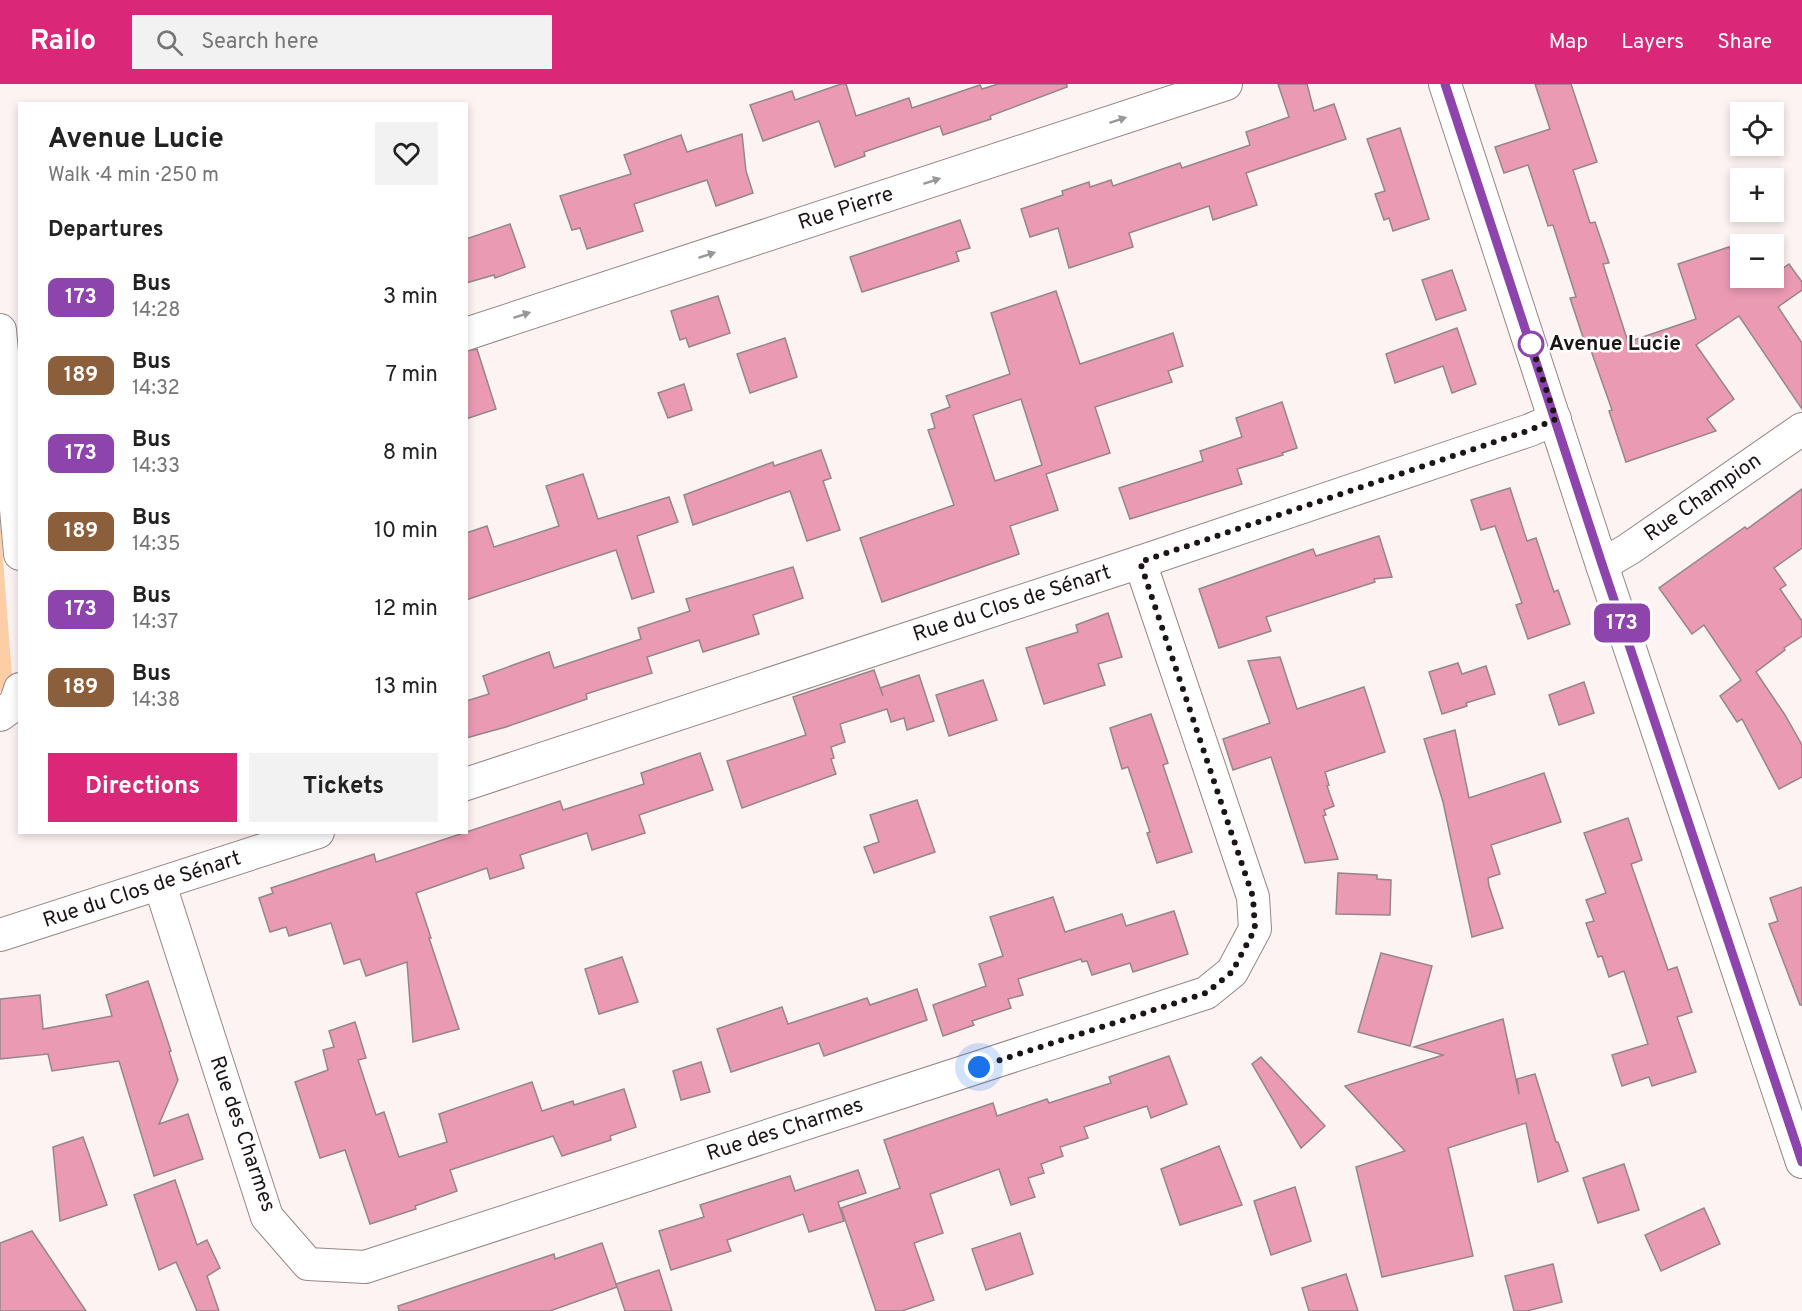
<!DOCTYPE html>
<meta charset="utf-8">
<style>
:root{--surface:#fff;--page:#f2f2f2;--text:#222;--muted:#767676;--accent:#db2777}
body{margin:0;font-family:Overpass,sans-serif;background:var(--page);color:var(--text);height:100vh;display:flex;flex-direction:column;font-size:22px;white-space:nowrap}
*{box-sizing:border-box;margin:0}
p{font-size:20px;color:var(--muted)}
.icon{flex:none;width:33px;height:33px;fill:none;stroke:currentColor;stroke-width:2;stroke-linecap:round;stroke-linejoin:round}
.map{position:relative;flex:1;overflow:hidden}
.side{position:absolute;left:18px;top:18px;width:450px;height:732px;display:flex;flex-direction:column;background:var(--surface);border-radius:0px;box-shadow:0 3px 9px #0003}
.side>*{flex:none}
.badge{padding:0 12px;border-radius:9px;font-size:21px;line-height:39px}
.buttons{position:absolute;left:1730px;top:18px;display:grid;gap:12px}
.buttons a{display:grid;place-items:center;width:54px;height:54px;border-radius:0px;background:var(--surface);box-shadow:0 3px 9px #0003;font-size:30px}
.you{position:absolute;width:30px;height:30px;margin:-15px;border:4px solid #fff;border-radius:50%;background:#1a73e8;box-shadow:0 0 0 9px #1a73e833}
.map>.badge{position:absolute;translate:-50% -50%;box-shadow:0 0 0 3px #fff}
h2{padding:0 30px;font-size:22px;line-height:54px}
.round{display:grid;place-items:center;flex:none;width:63px;height:63px;border-radius:0px;background:var(--page)}
.overview{display:flex;align-items:center;justify-content:space-between;height:102px;padding:0 30px}
h1{font-size:28px;font-weight:700;line-height:45px}
.primary-button{display:flex;gap:12px;margin-top:auto;padding:12px 30px}
.primary-button a{flex:1;height:69px;border-radius:0px;background:var(--accent);color:#fff;font-size:24px;font-weight:700;line-height:69px;text-align:center}
.primary-button a+a{background:var(--page);color:var(--text)}
ul{padding:0;list-style:none}
li{display:flex;align-items:center;gap:18px;height:78px;padding:0 30px}
li div{flex:1}
li b{display:block;font-size:22px}
li em{font-style:normal}
li .badge{min-width:66px;font-weight:700;text-align:center}
header{display:flex;align-items:center;gap:36px;box-sizing:border-box;height:84px;padding:0 30px;background:var(--accent);color:#fff}
header strong{font-size:28px}
nav{display:flex;gap:33px;margin-inline-start:auto;font-size:21px}
.search{width:420px;height:54px;background:var(--page);display:flex;align-items:center;gap:15px;box-sizing:border-box;padding:0 21px;border-radius:0px;color:var(--muted);font-size:22px}
.map>svg:first-child{display:block}
.green{fill:#fdcda5}
.building{fill:#eb9ab4;stroke:#94868a;stroke-width:1.5;fill-rule:evenodd}
.lines{fill:none;stroke-linecap:round;stroke-linejoin:round}
.minor-casing{stroke:#968686;stroke-width:34}
.minor{stroke:#fff;stroke-width:32}
.oneway{fill:#989696}
.line-casing{stroke:#fff;stroke-width:14}
.line{stroke:#8e44ad;stroke-width:9}
.walk{stroke:#1b1515;stroke-width:6;stroke-dasharray:0 10.8}
.stop-dot{fill:#fff;stroke:#8e44ad;stroke-width:3}
.labels{text-anchor:middle;dominant-baseline:central;stroke-width:5;stroke-linejoin:round;paint-order:stroke}
.street-label{font-size:21px;fill:#1b1515;stroke:#fff}
.stop-label{font-size:21px;font-weight:bold;fill:#1b1515;stroke:#fff;text-anchor:start}
</style>
<header>
<strong>Railo</strong>
<div class="search"><svg class="icon" aria-label="search" viewBox="0 0 24 24"><circle cx="10" cy="10" r="6"/><path d="M15 15l6 6"/></svg>Search here</div>
<nav><a>Map</a><a>Layers</a><a>Share</a></nav>
</header>
<div class="map">
<svg width="1802" height="1227" viewBox="0 0 1802 1227">
<rect width="100%" height="100%" fill="#fef3f3"/>
<polygon class="green" points="0,436 12,592 0,608"/>
<g class="building">
<polygon points="841,0 846,0 856,32 909,14 912,24 980,1 982,5 998,0 1067,0 1067,3 990,32 991,35 943,51 940,42 864,68 865,72 835,83 819,37 763,57 750,21 792,7 795,16"/>
<polygon points="1278,0 1307,0 1314,27 1334,20 1346,55 1246,89 1257,121 1213,136 1209,122 1129,149 1133,163 1069,184 1058,144 1030,153 1021,125 1063,111 1062,107 1089,98 1090,103 1111,96 1113,102 1180,79 1182,84 1250,61 1246,48 1289,33"/>
<polygon points="1535,0 1571,0 1597,78 1573,86 1590,139 1595,138 1609,179 1603,180 1628,258 1696,235 1678,180 1729,163 1740,179 1740,194 1773,194 1773,180 1774,179 1780,186 1789,180 1802,198 1802,206 1778,223 1802,259 1802,325 1739,232 1696,261 1734,315 1707,335 1716,347 1626,378 1609,327 1612,326 1588,258 1585,259 1570,214 1576,213 1553,141 1548,142 1528,81 1504,89 1495,63 1550,45"/>
<polygon points="1400,44 1429,135 1393,147 1389,134 1384,136 1375,110 1385,107 1367,55"/>
<polygon points="742,50 746,87 753,109 716,122 707,96 634,120 643,147 587,165 580,144 572,146 560,112 631,90 624,71 681,51 687,68"/>
<polygon points="960,136 970,164 956,168 959,177 862,208 850,173"/>
<polygon points="510,140 525,183 495,194 494,191 466,199 466,155"/>
<polygon points="1452,186 1466,226 1436,236 1422,196"/>
<path d="M1056,207L1080,280L1173,249L1183,282L1168,287L1172,298L1095,323L1110,369L1046,390L1058,426L1010,442L1019,470L882,518L860,454L954,421L928,346L935,344L931,330L950,323L946,312L1010,290L991,229ZM1021,315L1042,381L995,397L973,331Z"/>
<polygon points="718,212 730,249 689,263 686,254 680,256 671,227"/>
<polygon points="1457,244 1476,300 1452,309 1443,282 1395,299 1386,270"/>
<polygon points="785,254 797,293 750,309 737,270"/>
<polygon points="477,265 496,325 466,335 466,267"/>
<polygon points="684,300 692,326 668,334 658,309"/>
<polygon points="1282,318 1297,364 1282,369 1283,371 1237,385 1242,400 1130,435 1119,404 1203,377 1200,367 1242,353 1236,334"/>
<polygon points="821,366 831,394 823,397 840,446 807,457 790,407 693,441 684,411 773,378 774,382"/>
<polygon points="583,390 598,435 669,413 678,438 637,452 654,508 632,515 616,466 466,516 466,449 487,442 494,463 559,442 546,402"/>
<polygon points="1510,404 1527,457 1536,454 1554,508 1558,506 1570,540 1528,555 1516,521 1522,519 1495,442 1481,446 1471,416"/>
<polygon points="1802,405 1802,464 1774,484 1786,501 1780,505 1802,537 1802,552 1784,564 1785,566 1756,588 1785,631 1802,661 1802,693 1779,705 1742,635 1737,638 1720,612 1741,596 1704,541 1692,550 1659,504 1745,443 1747,445"/>
<polygon points="1379,452 1392,493 1374,495 1375,498 1266,533 1271,547 1219,564 1199,505 1313,465 1316,472"/>
<polygon points="793,483 803,514 753,531 759,550 703,568 699,556 647,573 652,589 586,610 587,615 506,643 466,654 466,617 489,610 483,592 549,568 554,584 641,555 638,544 690,527 686,515"/>
<polygon points="1108,529 1122,573 1098,580 1105,601 1044,620 1026,564 1078,548 1076,541"/>
<polygon points="1280,573 1297,625 1364,603 1385,668 1325,688 1329,701 1327,702 1334,722 1324,726 1326,731 1323,732 1338,775 1305,779 1271,673 1233,686 1223,655 1270,639 1248,577"/>
<polygon points="1458,579 1462,590 1486,582 1495,610 1466,619 1467,622 1442,630 1429,588"/>
<polygon points="874,586 883,612 880,604 919,591 934,637 907,646 904,634 891,638 887,625 840,640 845,658 831,663 834,674 831,675 836,690 742,724 727,677 806,651 793,613"/>
<polygon points="983,596 997,636 949,652 936,611"/>
<polygon points="1584,598 1594,629 1559,641 1549,611"/>
<polygon points="1151,630 1168,679 1163,681 1192,768 1157,779 1147,749 1150,748 1128,683 1122,685 1110,644"/>
<polygon points="1455,646 1469,714 1544,689 1561,738 1491,761 1500,790 1488,794 1489,802 1503,844 1472,853 1443,718 1424,655"/>
<polygon points="700,669 713,706 639,731 645,749 592,766 587,749 520,771 524,784 490,795 487,784 416,809 431,854 429,854 459,945 413,958 407,878 366,892 360,875 344,880 331,839 289,852 286,843 270,848 259,814 273,809 271,804 374,770 376,778 560,717 563,726 644,700 641,689"/>
<polygon points="917,716 935,768 874,789 864,763 879,758 870,731"/>
<polygon points="1628,734 1642,776 1631,780 1668,886 1677,883 1692,928 1677,933 1696,988 1652,1002 1649,993 1622,1002 1612,971 1648,960 1624,887 1609,893 1602,872 1598,873 1586,839 1594,837 1586,816 1606,809 1584,749"/>
<polygon points="1338,789 1377,791 1377,795 1391,796 1390,831 1336,830"/>
<polygon points="1802,803 1802,921 1800,921 1769,840 1778,837 1770,814"/>
<polygon points="1053,813 1065,848 1122,830 1126,842 1174,827 1188,870 1133,888 1130,879 1092,891 1087,877 1082,878 1081,875 1018,895 1023,911 1008,915 1011,924 972,937 974,941 943,952 933,921 986,902 979,880 1003,872 990,833"/>
<polygon points="1381,869 1432,882 1410,962 1358,948"/>
<polygon points="622,873 638,918 599,930 585,885"/>
<polygon points="148,897 171,967 169,968 178,996 159,1040 188,1030 203,1075 154,1092 119,977 52,987 48,970 0,975 0,915 40,911 43,945 112,932 106,911"/>
<polygon points="917,905 927,936 824,972 819,959 731,988 717,945 782,923 788,940 867,914 870,921"/>
<polygon points="1503,935 1519,1010 1517,995 1535,990 1556,1058 1558,1058 1568,1087 1538,1098 1526,1039 1448,1064 1473,1172 1382,1193 1356,1083 1405,1067 1345,1002 1443,971 1414,963"/>
<polygon points="355,938 366,974 358,976 376,1031 384,1028 399,1073 447,1058 439,1030 532,998 542,1027 573,1017 574,1021 624,1005 636,1043 610,1052 611,1056 562,1072 553,1052 450,1086 457,1107 415,1122 416,1125 370,1140 345,1066 320,1074 295,998 328,986 323,966 334,963 329,947"/>
<polygon points="1169,972 1187,1020 1151,1034 1147,1022 1084,1043 1088,1054 1060,1063 1063,1072 1041,1080 1044,1089 1028,1094 1035,1113 1011,1121 999,1085 930,1110 943,1149 914,1159 934,1216 902,1227 876,1227 841,1124 900,1104 884,1056 993,1019 997,1032 1047,1015 1049,1019 1111,999 1109,993"/>
<polygon points="1261,973 1325,1042 1301,1064 1252,980"/>
<polygon points="701,978 710,1008 681,1016 673,987"/>
<polygon points="83,1053 107,1121 60,1137 53,1063"/>
<polygon points="1219,1062 1242,1121 1180,1141 1161,1085"/>
<polygon points="1624,1080 1639,1126 1598,1139 1583,1094"/>
<polygon points="858,1086 866,1109 838,1118 844,1137 809,1148 803,1130 727,1156 731,1167 671,1186 659,1147 704,1133 700,1121 790,1092 795,1107"/>
<polygon points="175,1096 197,1161 207,1156 220,1184 207,1192 219,1227 197,1227 176,1178 159,1186 134,1111"/>
<polygon points="1295,1103 1311,1157 1271,1171 1254,1117"/>
<polygon points="1704,1124 1720,1160 1661,1187 1645,1151"/>
<polygon points="32,1147 86,1227 0,1227 0,1159"/>
<polygon points="1020,1149 1033,1190 986,1206 972,1165"/>
<polygon points="602,1159 617,1203 550,1227 399,1227 398,1222 554,1170 555,1175"/>
<polygon points="1553,1180 1562,1218 1527,1227 1514,1227 1505,1192"/>
<polygon points="659,1186 672,1227 625,1227 616,1200"/>
<polygon points="1346,1190 1358,1227 1309,1227 1302,1204"/>
</g>
<g class="lines">
<g class="minor-casing">
<g id="minor">
<polyline points="1445,0 1602,481 1802,1078"/>
<polyline points="0,246 20,470"/>
<polyline points="466,250 1226,0"/>
<polyline points="1602,481 1629,465 1802,345"/>
<polyline points="0,631 15,620 20,605"/>
<polyline points="466,700 1140,478 1530,346 1555,335"/>
<polyline points="160,801 267,1133 308,1180 365,1183 1206,909 1232,888 1255,845 1253,813 1140,478"/>
<polyline points="0,851 318,748"/>
</g>
</g>
<use href="#minor" class="minor"/>
</g>
<defs><path id="oneway-solid" d="M-6-.8H1V-3.2L6.5 0L1 3.2V.8H-6Z" transform="scale(1.5)"/></defs>
<g class="oneway">
<use href="#oneway-solid" transform="translate(1118 36) rotate(-18)"/>
<use href="#oneway-solid" transform="translate(932 97) rotate(-18)"/>
<use href="#oneway-solid" transform="translate(707 171) rotate(-18)"/>
<use href="#oneway-solid" transform="translate(522 231) rotate(-18)"/>
</g>
<g class="lines">
<g class="line-casing">
<polyline id="line" points="1445,0 1602,480 1802,1078"/>
</g>
<use href="#line" class="line"/>
<polyline class="walk" points="979,983 1206,909 1232,888 1255,845 1253,813 1140,478 1530,346 1556,335 1531,260"/>
</g>
<circle class="stop-dot" cx="1531" cy="260" r="12"/>
<g class="labels">
<g class="street-label">
<text transform="translate(846 125) rotate(-18)">Rue Pierre</text>
<text transform="translate(1703 414) rotate(-35)">Rue Champion</text>
<text transform="translate(1012 520) rotate(-18)">Rue du Clos de Sénart</text>
<text transform="translate(142 806) rotate(-18)">Rue du Clos de Sénart</text>
<text transform="translate(785 1046) rotate(-18)">Rue des Charmes</text>
<text transform="translate(242 1050) rotate(71)">Rue des Charmes</text>
</g>
<g class="stop-label">
<text x="1549" y="260">Avenue Lucie</text>
</g>
</g>
</svg>
<div class="buttons">
<a><svg class="icon" aria-label="locate" viewBox="0 0 24 24"><circle cx="12" cy="12" r="6"/><path d="M12 2v4M12 18v4M2 12h4M18 12h4"/></svg></a>
<a>+</a>
<a>−</a>
</div>
<div class="you" style="left:979px;top:983px"></div>
<b class="badge" style="left:1622px;top:539px;background:#8e44ad;color:#fff">173</b>
<section class="side">
<div class="overview"><div><h1>Avenue Lucie</h1><p>Walk · 4 min · 250 m</p></div><a class="round"><svg class="icon" aria-label="heart" viewBox="0 0 24 24"><path d="M12 20l-8-8c-3-5 5-10 8-4 3-6 11-1 8 4z"/></svg></a></div>
<h2>Departures</h2>
<ul>
<li><span class="badge" style="background:#8e44ad;color:#fff">173</span><div><b>Bus</b><p>14:28</p></div><em>3 min</em></li>
<li><span class="badge" style="background:#8b5e3c;color:#fff">189</span><div><b>Bus</b><p>14:32</p></div><em>7 min</em></li>
<li><span class="badge" style="background:#8e44ad;color:#fff">173</span><div><b>Bus</b><p>14:33</p></div><em>8 min</em></li>
<li><span class="badge" style="background:#8b5e3c;color:#fff">189</span><div><b>Bus</b><p>14:35</p></div><em>10 min</em></li>
<li><span class="badge" style="background:#8e44ad;color:#fff">173</span><div><b>Bus</b><p>14:37</p></div><em>12 min</em></li>
<li><span class="badge" style="background:#8b5e3c;color:#fff">189</span><div><b>Bus</b><p>14:38</p></div><em>13 min</em></li>
</ul>
<div class="primary-button"><a>Directions</a><a>Tickets</a></div>
</section>
</div>
